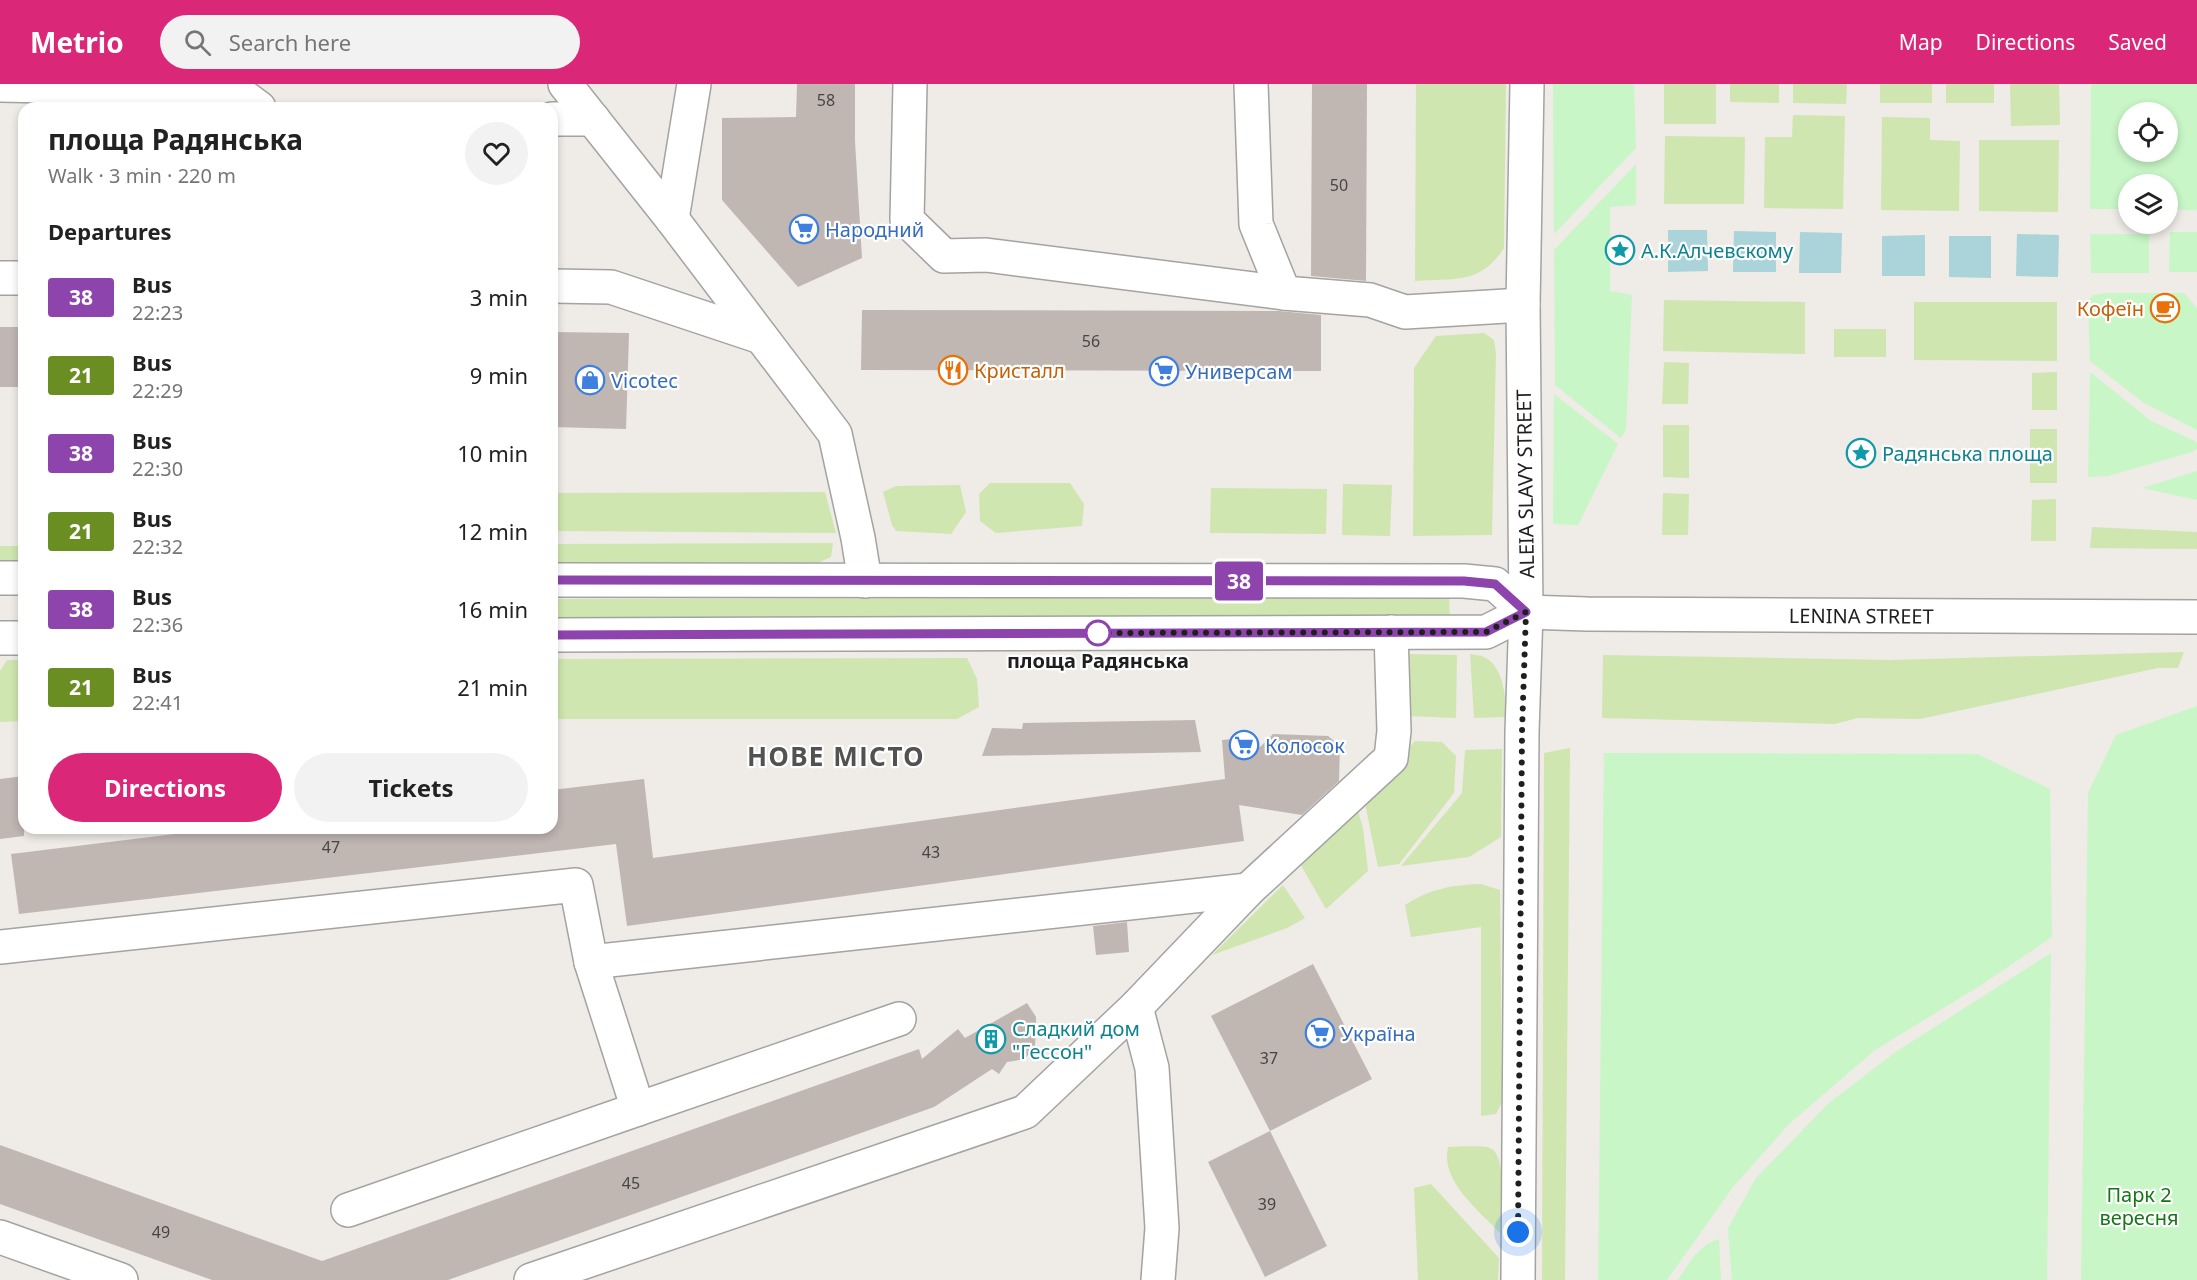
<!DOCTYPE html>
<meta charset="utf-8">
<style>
:root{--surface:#fff;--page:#f2f2f2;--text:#222;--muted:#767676;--accent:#db2777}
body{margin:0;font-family:"Noto Sans",sans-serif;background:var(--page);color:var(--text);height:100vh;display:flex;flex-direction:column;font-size:22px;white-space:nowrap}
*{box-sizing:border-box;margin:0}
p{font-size:20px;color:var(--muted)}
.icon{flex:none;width:33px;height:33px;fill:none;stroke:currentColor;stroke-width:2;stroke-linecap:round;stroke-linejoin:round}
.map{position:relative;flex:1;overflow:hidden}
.sheet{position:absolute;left:18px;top:18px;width:540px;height:732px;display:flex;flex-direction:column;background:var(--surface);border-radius:18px;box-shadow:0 3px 9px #0003}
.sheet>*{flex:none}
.badge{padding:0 12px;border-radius:4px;font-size:21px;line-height:39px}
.buttons{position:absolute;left:2118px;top:18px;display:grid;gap:12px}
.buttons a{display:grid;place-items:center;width:60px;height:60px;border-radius:50%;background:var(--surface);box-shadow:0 3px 9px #0003;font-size:30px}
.you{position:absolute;width:30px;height:30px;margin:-15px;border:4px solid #fff;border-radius:50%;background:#1a73e8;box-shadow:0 0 0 9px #1a73e833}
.map>.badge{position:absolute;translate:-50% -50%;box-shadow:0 0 0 3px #fff}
h2{padding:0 30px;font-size:22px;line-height:54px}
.round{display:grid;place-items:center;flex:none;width:63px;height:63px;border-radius:32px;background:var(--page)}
.head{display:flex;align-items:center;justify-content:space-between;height:102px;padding:0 30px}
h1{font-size:28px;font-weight:700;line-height:45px}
.primary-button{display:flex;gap:12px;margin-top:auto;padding:12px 30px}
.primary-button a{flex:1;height:69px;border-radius:36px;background:var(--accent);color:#fff;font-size:24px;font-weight:700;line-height:69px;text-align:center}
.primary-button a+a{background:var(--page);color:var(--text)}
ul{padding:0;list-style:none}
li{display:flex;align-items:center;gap:18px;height:78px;padding:0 30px}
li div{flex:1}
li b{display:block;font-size:22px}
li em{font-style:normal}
li .badge{min-width:66px;font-weight:700;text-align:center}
header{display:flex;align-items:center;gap:36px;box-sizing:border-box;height:84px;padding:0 30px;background:var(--accent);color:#fff}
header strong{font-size:28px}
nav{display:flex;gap:33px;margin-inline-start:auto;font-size:21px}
.search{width:420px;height:54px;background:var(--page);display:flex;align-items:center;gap:15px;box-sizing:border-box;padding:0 21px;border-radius:33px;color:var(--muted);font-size:22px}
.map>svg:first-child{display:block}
.grass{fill:#cfe6b0}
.park{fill:#c8f6c7;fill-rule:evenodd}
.water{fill:#aad3da}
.building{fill:#c0b7b3}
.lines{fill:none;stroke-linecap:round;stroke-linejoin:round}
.minor-casing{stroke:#a3a3a3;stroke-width:36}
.minor{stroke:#fff;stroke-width:33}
.line-casing{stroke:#fff;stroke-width:14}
.line{stroke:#8e44ad;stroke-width:9}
.walk{stroke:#1f1f1f;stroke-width:6;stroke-dasharray:0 10.8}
.stop-dot{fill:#fff;stroke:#8e44ad;stroke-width:3}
.labels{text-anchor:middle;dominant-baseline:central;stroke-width:4.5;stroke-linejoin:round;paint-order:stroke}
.number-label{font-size:16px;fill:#474544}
.shop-label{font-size:20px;fill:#366cbe;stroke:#fff;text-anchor:start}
.culture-label{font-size:20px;fill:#0d838f;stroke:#fff;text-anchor:start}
.food-label{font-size:20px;fill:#c56008;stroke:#fff;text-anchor:end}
.street-label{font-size:20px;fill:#1f1f1f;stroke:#fff}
.stop-label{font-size:20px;font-weight:bold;fill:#1f1f1f;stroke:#fff}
.park-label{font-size:20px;fill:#157714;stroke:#fff}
.district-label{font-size:26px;font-weight:bold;letter-spacing:1.5px;fill:#525252;stroke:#fff}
</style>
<header>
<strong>Metrio</strong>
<div class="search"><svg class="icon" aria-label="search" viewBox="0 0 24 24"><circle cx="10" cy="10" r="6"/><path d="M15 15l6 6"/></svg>Search here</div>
<nav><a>Map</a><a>Directions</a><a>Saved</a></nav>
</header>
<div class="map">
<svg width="2197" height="1196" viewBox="0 0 2197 1196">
<rect width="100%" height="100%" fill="#efebe6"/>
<g class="grass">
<path d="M1416,0H1506L1504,164C1480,201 1455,194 1415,197Z"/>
<rect x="1664" y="0" width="52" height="40"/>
<polygon points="1730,0 1779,0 1779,19 1730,18"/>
<polygon points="1793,0 1847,0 1846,20 1793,19"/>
<rect x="1880" y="0" width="52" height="19"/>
<rect x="1946" y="0" width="48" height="19"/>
<polygon points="2010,0 2059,0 2060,41 2011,42"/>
<polygon points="1793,31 1845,32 1843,125 1764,124 1765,53 1792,53"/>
<polygon points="1882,33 1930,34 1930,56 1960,57 1959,127 1881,126"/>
<polygon points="1665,52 1745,53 1744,120 1664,120"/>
<polygon points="1979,56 2059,56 2058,128 1979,127"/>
<polygon points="1664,216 1805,218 1805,270 1663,267"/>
<polygon points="1914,218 2057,218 2057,277 1914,276"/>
<rect x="1834" y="245" width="52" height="28"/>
<polygon points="1484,249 1494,256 1496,270 1492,451 1413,452 1414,284 1436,252"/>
<polygon points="1664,278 1689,279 1688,320 1662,320"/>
<polygon points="2057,288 2057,326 2032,326 2032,289"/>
<polygon points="1663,341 1689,341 1689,394 1663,393"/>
<rect x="2030" y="345" width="27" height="54"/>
<polygon points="990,399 1070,399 1084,420 1082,442 996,449 980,437 979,410"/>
<polygon points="1343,400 1392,401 1390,452 1342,451"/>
<polygon points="960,401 966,428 951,450 896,447 892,441 883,408 896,402"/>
<polygon points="1211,404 1327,405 1326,450 1210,449"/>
<polygon points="825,408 836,449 552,447 552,409"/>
<polygon points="1663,409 1689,410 1688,451 1662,451"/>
<polygon points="2056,415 2056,457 2031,457 2032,416"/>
<polygon points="2092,443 2197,448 2197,465 2090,464"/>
<polygon points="833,459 831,473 817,479 552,480 552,460"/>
<rect x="0" y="462" width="24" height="19"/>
<polygon points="1449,513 1450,535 552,538 552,515"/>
<polygon points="2184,568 2178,584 2158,584 1920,635 1858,634 1835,640 1602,634 1603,571 1890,576"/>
<polygon points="1408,570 1457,571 1456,634 1408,632"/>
<path d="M1470,570C1475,571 1480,571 1484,573C1504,582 1506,615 1506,633L1474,634Z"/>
<polygon points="967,574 977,595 979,623 957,635 552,635 552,575"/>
<polygon points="7,576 24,576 24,637 0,638 0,587"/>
<polygon points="1415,657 1442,658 1456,672 1454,709 1399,780 1378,783 1363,710"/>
<polygon points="1570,664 1565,1196 1542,1196 1544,669"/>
<polygon points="1502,665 1501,753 1469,773 1401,782 1462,709 1465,666"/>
<polygon points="1355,717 1363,744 1368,787 1326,825 1298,776"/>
<path d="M1481,800L1500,806L1502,1018L1496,1030L1481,1032V843L1411,853L1405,821C1430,805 1451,801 1481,800Z"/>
<polygon points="1283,801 1305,834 1287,844 1212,871"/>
<path d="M1448,1063C1458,1063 1482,1061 1490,1064C1508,1071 1501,1133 1501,1150C1480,1127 1440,1098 1448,1063Z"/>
<polygon points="1431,1100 1499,1174 1498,1196 1418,1196 1414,1104"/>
</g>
<g class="park">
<polygon points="1553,0 1634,0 1636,64 1554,150"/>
<path d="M2091,0H2197V126H2168V100H2128V125H2090ZM2128,28H2168V68H2128Z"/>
<polygon points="1636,80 1636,121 1610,123 1610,207 1632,211 1626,345 1621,354 1555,301 1554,166"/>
<polygon points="2170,148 2197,148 2197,188 2169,188"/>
<polygon points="2090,150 2149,150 2149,189 2091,189"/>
<polygon points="2106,209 2184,209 2197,224 2197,346 2144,319 2090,277 2088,216 2093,211"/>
<polygon points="2090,288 2151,337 2197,358 2197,365 2192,368 2108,392 2088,393"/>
<polygon points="1554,310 1618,360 1578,441 1553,440"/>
<polygon points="2197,387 2197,416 2142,404"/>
<polygon points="2197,622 2197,1196 2081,1196 2088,709 2116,651"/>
<polygon points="1604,669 1977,670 2050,705 2052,853 1981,901 1875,966 1789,1040 1733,1103 1667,1196 1598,1196"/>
<polygon points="2051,869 2047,1196 1732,1196 1728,1144 1756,1094 1829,1019 1897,967"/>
<path d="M1719,1155L1721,1196H1678C1689,1180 1699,1160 1719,1155Z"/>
</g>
<g class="water">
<polygon points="1668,146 1707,146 1708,187 1668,188"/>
<polygon points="1734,147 1776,148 1776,188 1733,188"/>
<polygon points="1800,148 1842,149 1841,189 1799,189"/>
<polygon points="2017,150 2059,151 2058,193 2016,192"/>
<polygon points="1925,151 1925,192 1882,192 1882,152"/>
<polygon points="1949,152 1991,152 1991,194 1949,193"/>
</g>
<g class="building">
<polygon points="797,0 855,0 855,57 862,174 798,203 722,116 722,34 796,33"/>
<polygon points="1312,0 1367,0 1366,197 1311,192"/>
<polygon points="862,226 1279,227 1321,231 1321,287 861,286"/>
<rect x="0" y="243" width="24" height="60"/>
<polygon points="552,248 629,249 626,345 552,343"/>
<polygon points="1195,636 1201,668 982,672 992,644 1022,645 1023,639"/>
<polygon points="1273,650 1328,652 1340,662 1339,697 1302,731 1239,721 1244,757 627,842 616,760 19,830 11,770 224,744 552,744 552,706 644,695 653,774 1225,695 1222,656 1241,654 1260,663"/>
<polygon points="24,692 24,752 0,755 0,695"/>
<polygon points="1127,838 1129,868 1096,871 1093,842"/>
<polygon points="1313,880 1372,995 1270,1047 1211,932"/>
<polygon points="1027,919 1036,933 1036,945 1035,962 1025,975 1007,978 999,990 992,985 934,1023 448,1196 212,1196 0,1120 0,1061 322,1177 919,965 922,975 958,945 965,954"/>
<polygon points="1270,1047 1327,1162 1265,1193 1208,1078"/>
</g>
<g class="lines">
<g class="minor-casing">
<g id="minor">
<polyline points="565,0 672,135 835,350 858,454 865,497"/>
<polyline points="910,0 907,136 944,172 986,171 1284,209 1370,216 1405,228 1523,221"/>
<polyline points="1251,0 1256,140 1284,209"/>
<polyline points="0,1 235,6 259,24"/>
<polyline points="552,35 593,35"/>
<polyline points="672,135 694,0"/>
<polyline points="0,194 24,194"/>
<polyline points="552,202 611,203 761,253"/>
<polyline points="0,494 24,494"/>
<polyline points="552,496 1464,497 1495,500 1526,528"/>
<path id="s1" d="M552,551L1486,548L1526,528L1587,530L2197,533"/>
<polyline points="0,554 24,554"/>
<polyline points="0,863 576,801 591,878 1248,806"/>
<polyline points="591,878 638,1025 899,935"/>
<polyline points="1136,923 1152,984 1162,1144 1158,1196"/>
<polyline points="348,1126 638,1025"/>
<polyline points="0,1153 121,1196"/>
<polyline points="531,1196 1025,1028 1136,923 1248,806 1391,674 1394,647 1391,548"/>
<polyline points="1518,1196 1522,648 1526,528 1523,221 1527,0"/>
</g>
</g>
<use href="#minor" class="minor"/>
</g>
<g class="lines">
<g class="line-casing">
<polyline id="line" points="552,496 1464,497 1495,500 1526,528 1486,548 552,551"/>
</g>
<use href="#line" class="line"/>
<polyline class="walk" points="1098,549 1486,548 1526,528 1522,648 1518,1148"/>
</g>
<defs>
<g id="supermarket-ring" transform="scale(1.5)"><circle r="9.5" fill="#fff" stroke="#3f7fe0" stroke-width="1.5"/><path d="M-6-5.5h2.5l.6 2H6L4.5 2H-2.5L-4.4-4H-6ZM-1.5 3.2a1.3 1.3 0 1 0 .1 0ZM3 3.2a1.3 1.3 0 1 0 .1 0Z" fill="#3f7fe0"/></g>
<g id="sight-ring" transform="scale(1.5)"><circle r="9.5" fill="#fff" stroke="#0f9aa8" stroke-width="1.5"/><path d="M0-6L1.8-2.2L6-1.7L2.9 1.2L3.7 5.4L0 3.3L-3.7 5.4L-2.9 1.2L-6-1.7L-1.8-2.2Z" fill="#0f9aa8"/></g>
<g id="cafe-ring" transform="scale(1.5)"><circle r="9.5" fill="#fff" stroke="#e8710a" stroke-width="1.5"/><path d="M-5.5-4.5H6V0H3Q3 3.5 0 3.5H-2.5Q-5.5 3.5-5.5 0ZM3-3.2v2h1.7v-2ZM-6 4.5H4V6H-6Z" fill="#e8710a"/></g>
<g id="restaurant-ring" transform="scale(1.5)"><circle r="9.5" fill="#fff" stroke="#e8710a" stroke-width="1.5"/><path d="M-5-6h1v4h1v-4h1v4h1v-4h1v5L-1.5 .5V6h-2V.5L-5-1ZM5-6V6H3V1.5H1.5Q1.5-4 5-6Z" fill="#e8710a"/></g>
<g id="shop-ring" transform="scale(1.5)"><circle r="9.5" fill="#fff" stroke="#3f7fe0" stroke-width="1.5"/><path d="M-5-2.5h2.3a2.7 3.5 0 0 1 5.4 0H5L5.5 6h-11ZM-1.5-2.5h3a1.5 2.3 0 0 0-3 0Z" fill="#3f7fe0"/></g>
<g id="building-ring" transform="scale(1.5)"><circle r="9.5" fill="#fff" stroke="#0f9aa8" stroke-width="1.5"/><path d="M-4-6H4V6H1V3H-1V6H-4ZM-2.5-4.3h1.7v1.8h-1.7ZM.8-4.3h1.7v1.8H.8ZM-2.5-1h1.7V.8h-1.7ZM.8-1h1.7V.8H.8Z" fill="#0f9aa8"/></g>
</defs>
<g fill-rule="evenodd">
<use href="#supermarket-ring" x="804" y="145"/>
<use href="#sight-ring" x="1620" y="166"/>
<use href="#cafe-ring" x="2165" y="224"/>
<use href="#restaurant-ring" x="953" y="286"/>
<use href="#supermarket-ring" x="1164" y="287"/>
<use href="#shop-ring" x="590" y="296"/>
<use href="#sight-ring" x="1861" y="369"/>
<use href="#supermarket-ring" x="1244" y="661"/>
<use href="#supermarket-ring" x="1320" y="949"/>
<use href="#building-ring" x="991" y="955"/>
</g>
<circle class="stop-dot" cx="1098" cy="549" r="12"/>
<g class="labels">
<g class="number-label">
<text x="826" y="16">58</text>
<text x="1339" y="101">50</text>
<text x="1091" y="257">56</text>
<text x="331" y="763">47</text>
<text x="931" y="768">43</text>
<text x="1269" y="974">37</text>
<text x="631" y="1099">45</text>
<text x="1267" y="1120">39</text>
<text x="161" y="1148">49</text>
</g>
<g class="shop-label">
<text x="825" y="145">Народний</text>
<text x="1185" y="287">Универсам</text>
<text x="611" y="296">Vicotec</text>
<text x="1265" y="661">Колосок</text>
<text x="1341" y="949">Україна</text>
</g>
<g class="culture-label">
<text x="1641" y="166">А.К.Алчевскому</text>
<text x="1882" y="369">Радянська площа</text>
<text x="1012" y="944">Сладкий дом<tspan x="1012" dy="23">"Гессон"</tspan></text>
</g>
<g class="food-label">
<text x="2144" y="224">Кофеїн</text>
<text x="974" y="286" text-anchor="start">Кристалл</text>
</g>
<g class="street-label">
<text transform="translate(1525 400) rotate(-91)">ALEIA SLAVY STREET</text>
<text stroke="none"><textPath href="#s1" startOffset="1314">LENINA STREET</textPath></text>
</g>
<g class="stop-label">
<text x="1098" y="576">площа Радянська</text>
</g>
<g class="park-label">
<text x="2139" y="1110">Парк 2<tspan x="2139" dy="23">вересня</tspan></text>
</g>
<g class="district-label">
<text x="836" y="672">НОВЕ МІСТО</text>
</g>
</g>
</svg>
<div class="buttons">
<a><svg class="icon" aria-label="locate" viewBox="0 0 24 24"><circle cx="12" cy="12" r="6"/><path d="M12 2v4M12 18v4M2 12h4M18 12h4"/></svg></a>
<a><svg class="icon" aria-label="layers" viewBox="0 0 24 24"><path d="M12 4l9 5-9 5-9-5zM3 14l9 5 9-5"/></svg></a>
</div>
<div class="you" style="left:1518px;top:1148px"></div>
<b class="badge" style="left:1239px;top:497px;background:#8e44ad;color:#fff">38</b>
<section class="sheet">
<div class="head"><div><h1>площа Радянська</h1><p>Walk · 3 min · 220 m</p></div><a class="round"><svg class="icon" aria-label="heart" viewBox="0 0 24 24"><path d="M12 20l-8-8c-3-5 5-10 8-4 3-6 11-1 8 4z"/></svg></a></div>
<h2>Departures</h2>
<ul>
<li><span class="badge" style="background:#8e44ad;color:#fff">38</span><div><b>Bus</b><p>22:23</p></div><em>3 min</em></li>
<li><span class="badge" style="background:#6b8e23;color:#fff">21</span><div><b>Bus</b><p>22:29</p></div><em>9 min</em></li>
<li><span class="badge" style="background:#8e44ad;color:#fff">38</span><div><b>Bus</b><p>22:30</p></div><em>10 min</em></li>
<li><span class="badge" style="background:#6b8e23;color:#fff">21</span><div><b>Bus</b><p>22:32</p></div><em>12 min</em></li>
<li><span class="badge" style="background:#8e44ad;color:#fff">38</span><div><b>Bus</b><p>22:36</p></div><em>16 min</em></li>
<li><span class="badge" style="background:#6b8e23;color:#fff">21</span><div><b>Bus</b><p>22:41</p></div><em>21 min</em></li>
</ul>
<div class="primary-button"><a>Directions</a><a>Tickets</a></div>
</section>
</div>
